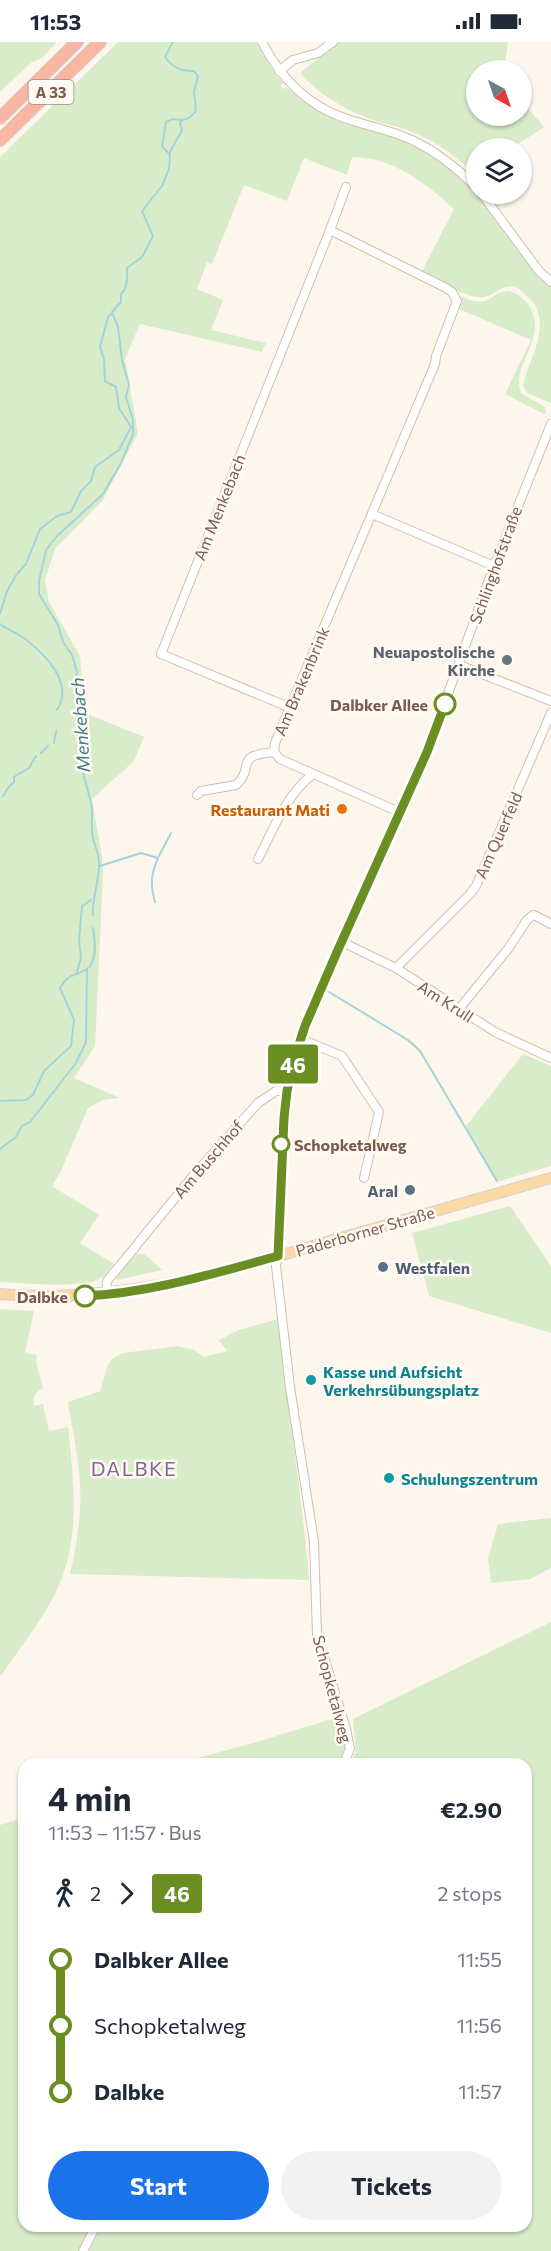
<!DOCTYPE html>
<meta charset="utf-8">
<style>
:root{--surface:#fff;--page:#f2f2f3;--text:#1f2937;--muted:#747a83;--accent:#1a73e8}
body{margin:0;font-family:Commissioner,sans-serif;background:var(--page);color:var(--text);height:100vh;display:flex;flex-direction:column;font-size:22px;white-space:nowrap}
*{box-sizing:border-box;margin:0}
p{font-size:20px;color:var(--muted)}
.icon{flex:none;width:33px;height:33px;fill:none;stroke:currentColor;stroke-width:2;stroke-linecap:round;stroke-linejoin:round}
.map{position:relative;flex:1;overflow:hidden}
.sheet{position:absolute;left:18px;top:1716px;width:514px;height:474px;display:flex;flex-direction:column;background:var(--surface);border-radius:18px;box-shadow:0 2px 4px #0004}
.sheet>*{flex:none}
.badge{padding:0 12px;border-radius:4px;font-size:21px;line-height:39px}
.needle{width:39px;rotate:140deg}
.fabs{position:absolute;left:466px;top:18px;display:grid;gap:12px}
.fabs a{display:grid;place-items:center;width:66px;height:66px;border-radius:50%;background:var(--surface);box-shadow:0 2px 4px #0004;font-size:30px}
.map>.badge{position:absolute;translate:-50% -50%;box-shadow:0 0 0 3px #fff}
.legs{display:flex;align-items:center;gap:9px;height:66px;padding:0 30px;font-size:20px}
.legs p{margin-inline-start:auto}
.summary{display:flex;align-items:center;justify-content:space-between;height:102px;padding:0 30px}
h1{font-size:33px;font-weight:700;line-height:45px}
.primary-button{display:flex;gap:12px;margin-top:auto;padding:12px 30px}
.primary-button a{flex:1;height:69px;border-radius:36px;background:var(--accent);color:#fff;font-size:24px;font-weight:700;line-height:69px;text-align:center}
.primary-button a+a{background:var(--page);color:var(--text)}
ul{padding:0 30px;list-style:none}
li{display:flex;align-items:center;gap:21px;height:66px;font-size:22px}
li i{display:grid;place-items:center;width:9px;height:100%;margin:0 8px;background:currentColor}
li i::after{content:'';width:15px;height:15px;margin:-8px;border:4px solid;border-radius:50%;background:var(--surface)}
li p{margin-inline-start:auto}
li:first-child i{background:linear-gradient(#0000 50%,currentColor 0)}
li:last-child i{background:linear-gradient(currentColor 50%,#0000 0)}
.status{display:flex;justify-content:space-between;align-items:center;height:42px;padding:0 30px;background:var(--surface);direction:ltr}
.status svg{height:16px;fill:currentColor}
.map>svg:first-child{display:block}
.green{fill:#d8ecc9}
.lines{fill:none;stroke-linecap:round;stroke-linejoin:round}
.stream{stroke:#a5d3da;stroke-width:2}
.minor-casing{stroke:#d1beb0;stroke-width:10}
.major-casing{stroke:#dad1cd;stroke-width:12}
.highway-casing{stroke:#dad1cd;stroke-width:14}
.minor{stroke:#fff;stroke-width:8}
.major{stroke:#fbd9a5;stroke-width:10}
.highway{stroke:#f7b7a3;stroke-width:12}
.line-1-casing{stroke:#fff;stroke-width:14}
.line-1{stroke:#6b8e23;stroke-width:9}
.worship-dot{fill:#6b7280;stroke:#fffaf3;stroke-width:2}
.stop-1-dot{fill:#fff;stroke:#6b8e23;stroke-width:3}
.food-dot{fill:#e8710a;stroke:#fffaf3;stroke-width:2}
.service-dot{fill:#5c6f8a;stroke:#fffaf3;stroke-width:2}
.culture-dot{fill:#0f9aa8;stroke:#fffaf3;stroke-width:2}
.labels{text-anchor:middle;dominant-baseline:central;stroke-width:5;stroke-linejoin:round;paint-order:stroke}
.shield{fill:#fffaf3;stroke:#a28b7f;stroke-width:1.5}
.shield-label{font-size:15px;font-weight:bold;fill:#7a5c4d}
.street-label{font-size:16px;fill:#7a5c4d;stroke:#fffaf3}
.worship-label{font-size:16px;font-weight:bold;fill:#5b616d;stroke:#fffaf3;text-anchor:end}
.stop-label{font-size:16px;font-weight:bold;fill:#7a5c4d;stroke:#fffaf3;text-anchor:end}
.food-label{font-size:16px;font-weight:bold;fill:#c56008;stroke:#fffaf3;text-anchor:end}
.service-label{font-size:16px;font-weight:bold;fill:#4e5e75;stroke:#fffaf3;text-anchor:end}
.culture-label{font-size:16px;font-weight:bold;fill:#0d838f;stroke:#fffaf3;text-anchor:start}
.water-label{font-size:18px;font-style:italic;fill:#437c86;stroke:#fffaf3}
.quarter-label{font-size:20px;letter-spacing:1.5px;fill:#846695;stroke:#fffaf3}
</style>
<div class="status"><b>11:53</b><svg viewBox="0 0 49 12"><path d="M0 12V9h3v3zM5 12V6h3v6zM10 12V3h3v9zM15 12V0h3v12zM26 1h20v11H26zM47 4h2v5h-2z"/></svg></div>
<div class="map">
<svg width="551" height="2209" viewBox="0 0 551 2209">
<rect width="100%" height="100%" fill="#fdf6ec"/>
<g class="green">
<polygon points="0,0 57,0 42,16 32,20 0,50"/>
<path d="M118,0H256L273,29L283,41L280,44L283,47L286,45L300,57L334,76L398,97L430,112L460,135L475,150L551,244V361L527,351L523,344C529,315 551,288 533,260C527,254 522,248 515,245C500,242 496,253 484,255C468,258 437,237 422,229L454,167C426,141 392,115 352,115L347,133L304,116L287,159L244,143L212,222L207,220L197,247L223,258L211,288L266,301L262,310L140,282L125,317L138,391L103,458L55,507L45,538L49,560L80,614L85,671L144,695L134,719L92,757L102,814L103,831L95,1004L74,1036L120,1056L103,1058L88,1066L60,1131L52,1144L99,1173L80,1201L114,1222C110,1226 106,1233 101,1236C85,1247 21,1241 0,1240V115Z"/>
<path d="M338,0H508L504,28H477V74H522V59L544,85L512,106H477V129L474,131C457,116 439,101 417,92C398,83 375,81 356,71C334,61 316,49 300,31Z"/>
<path d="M509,249C518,251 522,256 528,262C551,295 510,320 521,351L545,365L546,373L505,352L531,298L457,266L462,255C494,268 487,250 509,249Z"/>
<polygon points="523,1012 551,1024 551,1124 496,1140 466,1084"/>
<polygon points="510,1164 551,1224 551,1291 429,1254 412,1191"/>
<polygon points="137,1212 144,1212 162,1228 117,1238 117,1233"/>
<path d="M0,1267L34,1269L25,1311L37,1313L36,1320L43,1347L39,1348L33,1356L34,1364L43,1362L49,1389L68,1385C74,1440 81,1499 56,1550C41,1580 19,1607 0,1635Z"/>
<path d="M278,1277C287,1364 302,1451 309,1538L70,1532C78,1499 83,1464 79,1430C77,1406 71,1383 68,1360L100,1349L108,1322L113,1316L123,1311L178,1304L194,1308L204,1315L227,1309L219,1298L239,1288Z"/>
<polygon points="551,1476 551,1526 530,1537 491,1541 488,1517 498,1482"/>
<polygon points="551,1580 551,2209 89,2209 102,2184 526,2184 526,1722 349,1722 356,1710 353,1677"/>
<polygon points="335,1676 346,1709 341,1717 277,1718 265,1722 175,1722 253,1701"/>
<polygon points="24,1775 24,2184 91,2184 78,2209 0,2209 0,1783"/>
</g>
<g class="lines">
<g class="stream">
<polyline points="170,113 162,104 166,80 173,77 182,78"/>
<polyline points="0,572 7,549 17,532 26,522 40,487 57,474 71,470 81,449 91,439 95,425 119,408 131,385 119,366 116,345 105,339 104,317 100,305 108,275 112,271"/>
<path d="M0,582C8,588 17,591 25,597C46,613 74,641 57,668"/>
<polyline points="54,701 56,689"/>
<polyline points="41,711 48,704"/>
<polyline points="3,754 8,746 14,740 14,735 29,726 36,714"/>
<polyline points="159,814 171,791"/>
<path d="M100,824L141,811L158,816C151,832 150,843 155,860"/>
<path d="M93,873C92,856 99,840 99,823C100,815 95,804 93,796C91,786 92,777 92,767C90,747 77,728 85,708L79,698L82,686L80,660L75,646L77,630L72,613L63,600L58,583L39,552V539L46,508L57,494L103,452L121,421L133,392V378L126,355L129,343L122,318L118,285L112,270L121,260V252C128,246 127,235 127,226L142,215L153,194L142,169L162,144L169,127L170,110L182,88L180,82L182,78L189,76L196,69L194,50L198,34L194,29C181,29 173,26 165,15L173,0"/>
<polyline points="77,930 81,916 79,899 82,864 91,858"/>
<polyline points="329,950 408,998 420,1009 497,1139"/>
<path d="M0,1059L26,1058L33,1053L44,1029L71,1004L74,978L60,946C70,930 74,935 87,927C98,919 95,898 93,886"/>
<polyline points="0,1107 15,1096 22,1084 30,1080 76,1021 86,1000 87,927"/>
</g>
<g class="minor-casing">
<g id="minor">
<path d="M262,0C280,35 307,63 344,76C367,84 392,88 414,99C439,111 458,127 477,146"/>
<polyline points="279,29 293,18 318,11 333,0"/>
<polyline points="482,152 539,229 551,240"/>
<polyline points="330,188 446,246 452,250 457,259 436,314 435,322 275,701 274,710 280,717 399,770"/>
<polyline points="372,472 494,524"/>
<polyline points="459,623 551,659"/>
<polyline points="291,666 161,612 330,188 346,145"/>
<path d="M197,753L201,749L236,743C256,725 232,714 274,710"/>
<path d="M258,817C274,786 286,753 313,732"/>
<polyline points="342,900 396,926 495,990 551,1016"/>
<polyline points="396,926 470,852 476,844 551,671"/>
<polyline points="459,967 508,907 527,878 533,873 536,874 551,882"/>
<polyline points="301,997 342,1014 379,1070 364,1136"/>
<polyline points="139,1200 198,1128 258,1061 276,1049 287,1049"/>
<polyline points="106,1252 107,1239 137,1203"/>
<polyline points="343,1722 350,1707 346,1687 317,1592 314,1500 290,1345 276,1224 280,1204 279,1151 287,1049 295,1015 305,984 427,710 494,524 551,382"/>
<polyline points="83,2209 96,2184"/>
</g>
</g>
<g class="major-casing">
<path id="major" d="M0,1252C115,1262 218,1232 327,1200C402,1179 476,1157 551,1136"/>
</g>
<g class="highway-casing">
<g id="highway">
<polyline points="0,76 77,0"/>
<polyline points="0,98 100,0"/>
</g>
</g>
<use href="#minor" class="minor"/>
<use href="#major" class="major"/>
<use href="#highway" class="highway"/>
</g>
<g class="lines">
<g class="line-1-casing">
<path id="line-1" d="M85,1254C151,1251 215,1231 278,1214L284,1076L287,1049L295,1015L305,984L337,910L427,710L445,662"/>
</g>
<use href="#line-1" class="line-1"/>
</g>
<circle class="worship-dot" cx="507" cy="618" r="6"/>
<g class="stop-1-dot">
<circle cx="445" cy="662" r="10"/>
<circle cx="281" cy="1102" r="8"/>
<circle cx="85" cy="1254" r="10"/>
</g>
<circle class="food-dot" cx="342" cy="767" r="6"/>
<g class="service-dot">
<circle cx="410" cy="1148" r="6"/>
<circle cx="383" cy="1225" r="6"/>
</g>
<g class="culture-dot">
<circle cx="311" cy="1338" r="6"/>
<circle cx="389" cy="1436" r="6"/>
</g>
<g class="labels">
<rect class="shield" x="28.5" y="38" width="45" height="24" rx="4.5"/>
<g class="shield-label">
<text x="51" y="50">A 33</text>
</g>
<g class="street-label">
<text transform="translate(219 465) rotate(-68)">Am Menkebach</text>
<text transform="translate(495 523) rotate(-70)">Schlinghofstraße</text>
<text transform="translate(301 639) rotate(-67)">Am Brakenbrink</text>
<text transform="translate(498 793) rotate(-66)">Am Querfeld</text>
<text transform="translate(446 959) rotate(33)">Am Krull</text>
<text transform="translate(208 1117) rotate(-49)">Am Buschhof</text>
<text transform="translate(365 1189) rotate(-16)">Paderborner Straße</text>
<text transform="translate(333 1647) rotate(75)">Schopketalweg</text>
</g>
<g class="worship-label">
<text x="495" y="609">Neuapostolische<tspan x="495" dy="18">Kirche</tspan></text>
</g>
<g class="stop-label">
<text x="428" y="662">Dalbker Allee</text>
<text x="294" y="1102" text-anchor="start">Schopketalweg</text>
<text x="68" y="1254">Dalbke</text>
</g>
<g class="food-label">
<text x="330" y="767">Restaurant Mati</text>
</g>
<g class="service-label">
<text x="398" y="1148">Aral</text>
<text x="395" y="1225" text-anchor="start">Westfalen</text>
</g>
<g class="culture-label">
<text x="323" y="1329">Kasse und Aufsicht<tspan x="323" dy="18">Verkehrsübungsplatz</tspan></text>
<text x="401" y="1436">Schulungszentrum</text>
</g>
<g class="water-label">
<text transform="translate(80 683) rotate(-94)">Menkebach</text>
</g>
<g class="quarter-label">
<text x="134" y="1426">DALBKE</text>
</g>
</g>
</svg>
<div class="fabs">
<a><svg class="needle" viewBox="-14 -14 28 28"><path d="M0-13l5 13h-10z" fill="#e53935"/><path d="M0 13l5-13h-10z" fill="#747a83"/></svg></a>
<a><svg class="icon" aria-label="layers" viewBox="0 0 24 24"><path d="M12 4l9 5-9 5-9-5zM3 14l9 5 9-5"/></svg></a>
</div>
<b class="badge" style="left:293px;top:1022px;background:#6b8e23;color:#fff">46</b>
<section class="sheet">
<div class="summary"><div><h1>4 min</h1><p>11:53 – 11:57 · Bus</p></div><b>€2.90</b></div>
<div class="legs"><svg class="icon" aria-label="walk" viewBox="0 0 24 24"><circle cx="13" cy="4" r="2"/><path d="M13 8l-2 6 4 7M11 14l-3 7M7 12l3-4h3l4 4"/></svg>2<svg class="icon" aria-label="forward" viewBox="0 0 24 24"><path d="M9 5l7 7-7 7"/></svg><b class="badge" style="background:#6b8e23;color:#fff">46</b><p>2 stops</p></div>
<ul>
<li><i style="color:#6b8e23"></i><b>Dalbker Allee</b><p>11:55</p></li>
<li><i style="color:#6b8e23"></i><span>Schopketalweg</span><p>11:56</p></li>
<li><i style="color:#6b8e23"></i><b>Dalbke</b><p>11:57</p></li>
</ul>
<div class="primary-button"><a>Start</a><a>Tickets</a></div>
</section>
</div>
